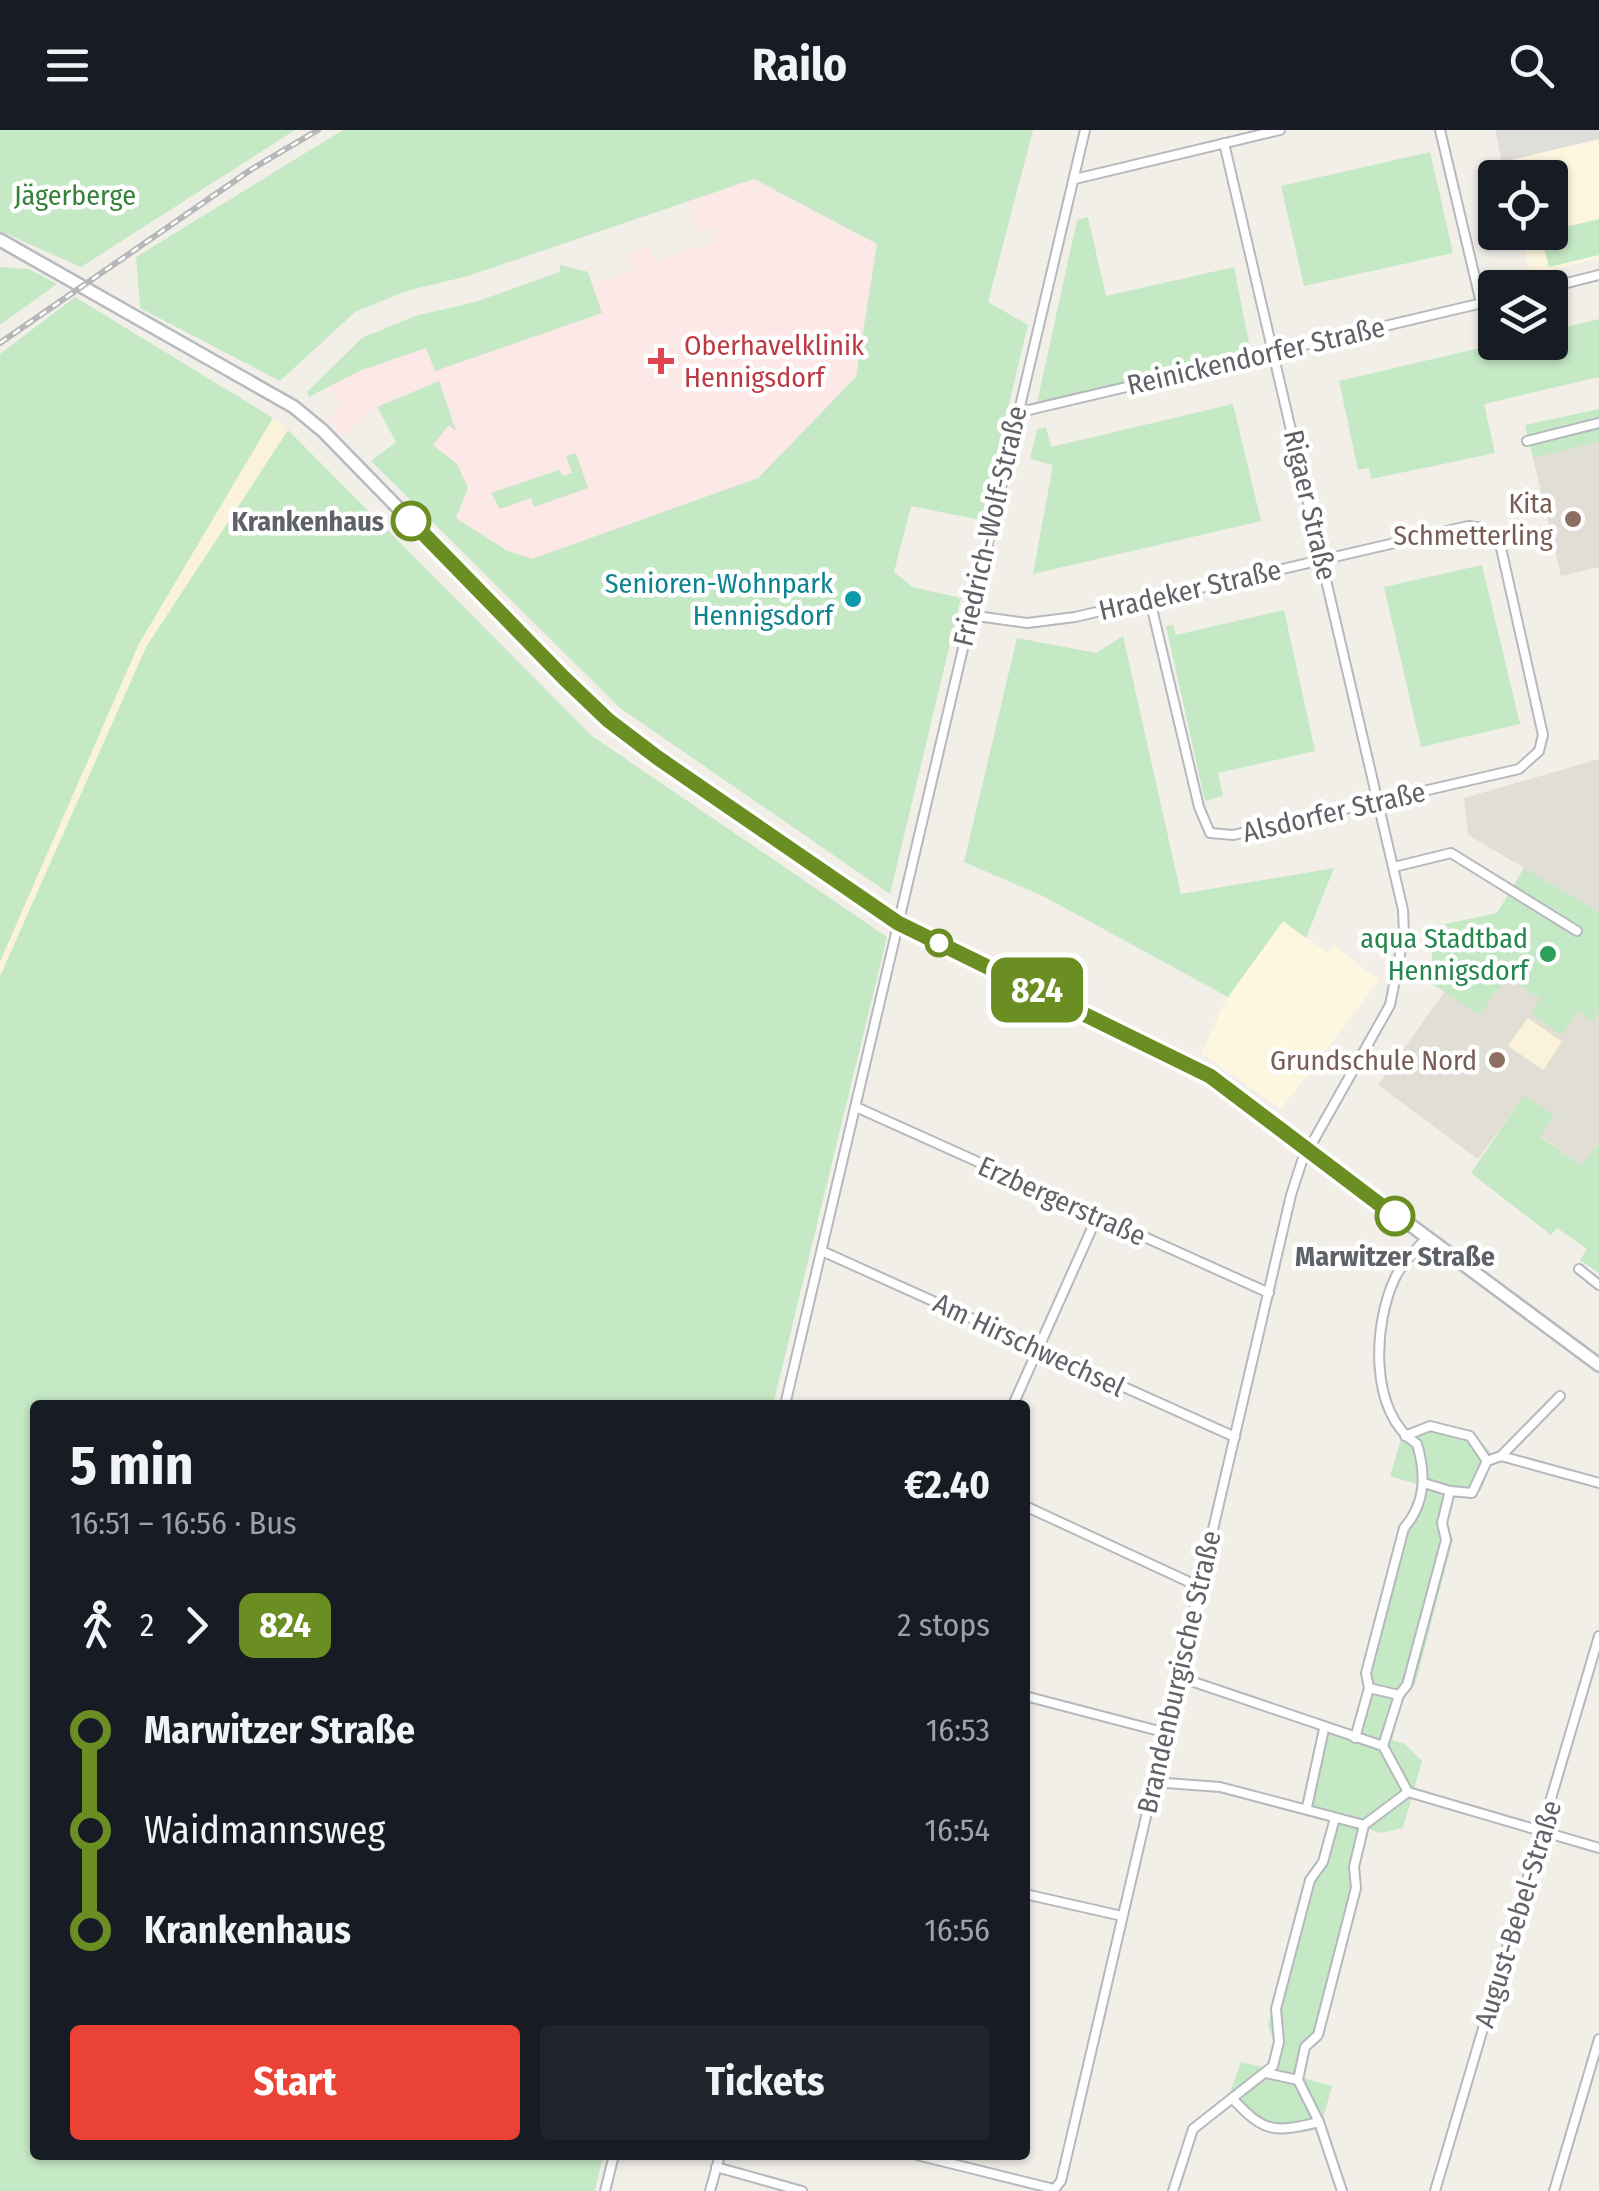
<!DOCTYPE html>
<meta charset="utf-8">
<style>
:root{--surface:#171b24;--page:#20242c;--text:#f1f3f6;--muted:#9ea1a6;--accent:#ea4335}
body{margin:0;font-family:"Fira Sans Condensed",sans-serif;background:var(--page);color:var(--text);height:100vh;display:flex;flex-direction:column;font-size:38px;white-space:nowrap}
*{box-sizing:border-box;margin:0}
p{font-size:32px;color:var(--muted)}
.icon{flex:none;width:55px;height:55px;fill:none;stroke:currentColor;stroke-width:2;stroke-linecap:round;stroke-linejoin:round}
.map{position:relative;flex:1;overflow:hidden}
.drawer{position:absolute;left:30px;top:1270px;width:1000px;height:760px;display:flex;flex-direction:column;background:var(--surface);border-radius:10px;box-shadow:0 2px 8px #0004}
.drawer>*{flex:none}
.badge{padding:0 20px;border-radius:15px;font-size:35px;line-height:65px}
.buttons{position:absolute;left:1478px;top:30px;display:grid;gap:20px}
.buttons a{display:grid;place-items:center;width:90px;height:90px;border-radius:10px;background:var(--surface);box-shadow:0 2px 8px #0004;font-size:50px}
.map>.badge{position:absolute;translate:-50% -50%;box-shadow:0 0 0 5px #fff}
.legs{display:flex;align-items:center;gap:15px;height:110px;padding:0 40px;font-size:32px}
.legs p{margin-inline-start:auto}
.overview{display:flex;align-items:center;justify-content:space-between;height:170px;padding:0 40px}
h1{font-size:55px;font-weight:700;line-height:75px}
.button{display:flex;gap:20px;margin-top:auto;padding:20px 40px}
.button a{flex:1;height:115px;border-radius:10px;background:var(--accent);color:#fff;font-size:40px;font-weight:700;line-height:115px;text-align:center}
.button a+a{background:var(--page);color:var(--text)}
ul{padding:0 40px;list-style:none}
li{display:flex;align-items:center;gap:35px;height:100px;font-size:38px}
li i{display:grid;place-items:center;width:15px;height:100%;margin:0 12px;background:currentColor}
li i::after{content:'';width:25px;height:25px;margin:-12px;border:8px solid;border-radius:50%;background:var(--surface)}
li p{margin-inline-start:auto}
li:first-child i{background:linear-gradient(#0000 50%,currentColor 0)}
li:last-child i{background:linear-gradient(currentColor 50%,#0000 0)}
header{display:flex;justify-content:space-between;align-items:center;height:130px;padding:0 40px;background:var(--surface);font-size:45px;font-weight:700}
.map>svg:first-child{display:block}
.commercial{fill:#fef7e0}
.industrial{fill:#e0deda}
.education{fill:#e1ded6}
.medical{fill:#fce8e6}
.green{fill:#c5e8c5}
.sand{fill:#fbf3d9}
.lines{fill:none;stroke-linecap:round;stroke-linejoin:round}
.minor-casing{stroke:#b5b8bc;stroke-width:12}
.secondary-casing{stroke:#b6babf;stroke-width:16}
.minor{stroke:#fff;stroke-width:8}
.secondary{stroke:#fff;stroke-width:11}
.rail-casing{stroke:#b6b7b8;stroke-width:6}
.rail{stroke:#fff;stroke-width:2.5;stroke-dasharray:8;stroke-linecap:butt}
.line-1-casing{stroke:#fff;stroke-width:22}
.line-1{stroke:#6b8e23;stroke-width:15}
.health-dot{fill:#e0444e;stroke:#fff;stroke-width:4}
.education-dot{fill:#8d6e63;stroke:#fff;stroke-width:4}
.stop-1-dot{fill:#fff;stroke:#6b8e23;stroke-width:5}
.culture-dot{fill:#0f9aa8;stroke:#fff;stroke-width:4}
.leisure-dot{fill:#2e9e5b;stroke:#fff;stroke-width:4}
.labels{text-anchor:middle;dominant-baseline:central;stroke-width:9;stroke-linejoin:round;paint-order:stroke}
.park-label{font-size:28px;fill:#348238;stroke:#fff}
.health-label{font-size:28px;fill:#be3a42;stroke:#fff;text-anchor:start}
.street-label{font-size:28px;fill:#5f6368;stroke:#fff}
.education-label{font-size:28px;fill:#785e54;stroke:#fff;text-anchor:end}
.stop-label{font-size:28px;font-weight:bold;fill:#5f6368;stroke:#fff;text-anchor:end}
.culture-label{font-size:28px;fill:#0d838f;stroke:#fff;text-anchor:end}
.leisure-label{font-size:28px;fill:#27864d;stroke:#fff;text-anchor:end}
</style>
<header><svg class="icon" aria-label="menu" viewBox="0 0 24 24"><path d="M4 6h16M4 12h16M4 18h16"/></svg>Railo<svg class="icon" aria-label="search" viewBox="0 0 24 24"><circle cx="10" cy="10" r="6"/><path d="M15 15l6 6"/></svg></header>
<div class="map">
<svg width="1599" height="2061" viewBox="0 0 1599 2061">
<rect width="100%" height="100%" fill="#f1efe8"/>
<g class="commercial">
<polygon points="1599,9 1599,128 1531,145 1520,103 1550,102 1550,48 1506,47 1502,32"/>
<polygon points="1283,791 1328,823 1334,816 1379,850 1281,979 1201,923 1228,867"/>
</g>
<polygon class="industrial" points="1495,0 1599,0 1599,9 1502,32"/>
<g class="education">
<polygon points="1599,312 1599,437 1561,446 1533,328"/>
<polygon points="1599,629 1599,782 1468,705 1464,668"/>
<polygon points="1506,846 1541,870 1578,881 1592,891 1599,881 1599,1013 1582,1037 1540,1005 1524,966 1478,1029 1378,955 1445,861 1479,885"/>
</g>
<polygon class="medical" points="754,49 877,114 856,247 758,348 532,429 506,420 430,373 394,334 453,290 439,252 377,277 343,306 325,288 342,278 328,256 359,241 427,218 434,240 602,183 593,154 633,141 628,124 650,117 656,131 716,111 712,97 698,102 687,71"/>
<g class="green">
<polygon points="0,0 295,0 81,137 0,101"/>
<polygon points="343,0 1033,0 988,172 1028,195 981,390 911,376 894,442 912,457 961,468 890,764 620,578 371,331 396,312 377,277 439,251 456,301 449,295 433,315 457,334 468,358 456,388 506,420 532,429 758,348 856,247 877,114 754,49 468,146 406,161 355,182 280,251 140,178 136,127"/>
<polygon points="1430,22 1453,123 1304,156 1281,56"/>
<polygon points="1088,87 1106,166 1234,137 1251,223 1037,273 1077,90"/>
<polygon points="1599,89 1599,125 1549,137 1540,103"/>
<polygon points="560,135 588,142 602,183 435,241 426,218 359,241 309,267 307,262 362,208 415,186 475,172 560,142"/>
<polygon points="0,137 29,139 57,154 0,195"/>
<polygon points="75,167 273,288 139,514 0,832 0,224"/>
<polygon points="1599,189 1599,247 1484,274 1495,323 1371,349 1369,338 1358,340 1339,251 1501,213 1550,212 1550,201"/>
<polygon points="1233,274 1261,391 1033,444 1053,335 1030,329 1037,299 1046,297 1051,317"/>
<polygon points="1599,279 1599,312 1533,328 1525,295"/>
<polygon points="288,300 592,606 887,807 773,1275 35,1275 35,2025 603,2025 595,2061 0,2061 0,846 146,517"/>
<polygon points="576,323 588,358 534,377 531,368 500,379 491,363 559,340 563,346 572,343 566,326"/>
<polygon points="1482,435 1520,594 1421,617 1384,457"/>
<polygon points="1284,480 1315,621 1218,643 1223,666 1205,671 1166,496 1173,495 1176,505"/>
<polygon points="1123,506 1181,764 1334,738 1306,808 1283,791 1228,867 1043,766 964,732 1017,508 1096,523"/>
<polygon points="1524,738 1599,782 1599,881 1593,892 1578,881 1561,905 1531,883 1540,869 1507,847 1479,885 1433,854 1431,797 1497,783"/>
<polygon points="1524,965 1554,986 1540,1006 1581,1036 1599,1014 1599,1143 1580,1130 1587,1119 1557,1098 1551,1105 1471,1043"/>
<path d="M1430,1292L1471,1301L1493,1325L1482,1359L1472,1368L1454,1364L1446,1392L1453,1409L1415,1555L1404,1565L1392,1610L1405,1614L1422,1631L1403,1698L1381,1703L1368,1699L1357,1742L1359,1759L1322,1906L1309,1920L1303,1948L1332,1956L1320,1999C1273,2009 1260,2007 1227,1970L1241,1932L1266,1938L1274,1912L1268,1895L1307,1746L1318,1731L1330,1689L1300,1680L1321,1592L1352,1599L1366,1556L1362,1540L1400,1395L1413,1383L1420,1355L1390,1346L1404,1299Z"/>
</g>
<g class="sand">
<polygon points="273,288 288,300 146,517 0,846 0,832 139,514"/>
<polygon points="1528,888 1562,912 1543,940 1508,916"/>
</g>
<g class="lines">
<g class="minor-casing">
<g id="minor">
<polyline points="1440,0 1481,173"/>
<polyline points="1075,49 1280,0"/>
<polyline points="1547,158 1599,145"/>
<polyline points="1016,283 1495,170"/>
<polyline points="1527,311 1599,293"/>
<polyline points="969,485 1027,493 1075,487 1468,396 1482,398 1501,418 1543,605 1539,621 1519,639 1233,705 1210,703 1199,677 1150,470"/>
<polyline points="1394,737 1451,723 1577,801"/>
<polyline points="856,977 1269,1163"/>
<polyline points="824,1122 1235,1307"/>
<polyline points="1579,1139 1599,1155"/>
<polyline points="785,1275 1085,0"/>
<polyline points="1013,1275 1097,1087"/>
<polyline points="1405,1306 1430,1296 1470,1306 1487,1331"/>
<polyline points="1501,1326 1560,1266"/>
<polyline points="1424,1353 1450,1361"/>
<polyline points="1025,1376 1200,1457"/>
<polyline points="1179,1547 1383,1616 1408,1662"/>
<polyline points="1369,1558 1399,1565"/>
<polyline points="1025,1566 1163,1602"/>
<path d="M1355,1608L1369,1558L1366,1543L1404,1398C1426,1373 1426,1344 1417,1314C1368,1283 1373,1192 1396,1146C1403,1132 1416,1120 1426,1108"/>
<polyline points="1383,1616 1399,1565 1407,1555 1446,1410 1442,1393 1450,1361 1472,1363 1487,1331 1501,1326 1599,1353"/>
<polyline points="1153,1652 1220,1657 1364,1695 1408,1662"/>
<polyline points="1408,1662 1599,1718"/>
<polyline points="1307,1677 1324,1599"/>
<polyline points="1025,1764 1122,1786"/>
<polyline points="1266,1943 1298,1950"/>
<path d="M1232,1968C1264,2003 1274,2003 1319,1992"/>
<polyline points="917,2025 1054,2059"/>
<polyline points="716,2037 802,2061"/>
<polyline points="605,2061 614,2025"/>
<polyline points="710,2061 720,2025"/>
<polyline points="1053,2061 1061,2051 1291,1065 1302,1031 1390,875 1404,804 1403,780 1224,13"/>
<polyline points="1173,2061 1193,1999 1273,1936 1279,1912 1276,1879 1310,1750 1323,1732 1335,1688"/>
<polyline points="1342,2061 1319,1992 1298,1950 1305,1917 1318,1905 1356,1758 1354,1737 1364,1695"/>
<polyline points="1435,2061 1599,1506"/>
<polyline points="1554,2061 1599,1909"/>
</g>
</g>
<g class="secondary-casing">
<polyline id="secondary" points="0,110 294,277 323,301 564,548 608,590 658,627 898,793 1210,946 1599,1235"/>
</g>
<use href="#minor" class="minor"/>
<use href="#secondary" class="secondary"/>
<g class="rail-casing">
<polyline id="rail" points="0,213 252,39 318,0"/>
</g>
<use href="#rail" class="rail"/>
</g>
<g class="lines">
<g class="line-1-casing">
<polyline id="line-1" points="411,391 564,548 608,590 658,628 898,793 1210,946 1395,1086"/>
</g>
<use href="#line-1" class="line-1"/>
</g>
<path class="health-dot" d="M656 216h10v10h10v10h-10v10h-10v-10h-10v-10h10z"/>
<g class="education-dot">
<circle cx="1573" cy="389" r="10"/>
<circle cx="1497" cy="930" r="10"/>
</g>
<g class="stop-1-dot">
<circle cx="411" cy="391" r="18"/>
<circle cx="939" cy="813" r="12"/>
<circle cx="1395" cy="1086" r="18"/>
</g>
<circle class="culture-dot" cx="853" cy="469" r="10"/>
<circle class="leisure-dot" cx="1548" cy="824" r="10"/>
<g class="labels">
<g class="park-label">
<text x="75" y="65">Jägerberge</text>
</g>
<g class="health-label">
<text x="684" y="215">Oberhavelklinik<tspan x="684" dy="32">Hennigsdorf</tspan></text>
</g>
<g class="street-label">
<text transform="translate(1256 226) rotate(-13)">Reinickendorfer Straße</text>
<text transform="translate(1310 375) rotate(77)">Rigaer Straße</text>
<text transform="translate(990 396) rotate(-77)">Friedrich-Wolf-Straße</text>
<text transform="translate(1190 460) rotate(-13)">Hradeker Straße</text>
<text transform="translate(1334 682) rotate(-13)">Alsdorfer Straße</text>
<text transform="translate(1062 1071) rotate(24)">Erzbergerstraße</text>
<text transform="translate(1029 1215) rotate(25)">Am Hirschwechsel</text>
<text transform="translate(1179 1542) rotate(-77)">Brandenburgische Straße</text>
<text transform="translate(1518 1784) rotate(-73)">August-Bebel-Straße</text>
</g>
<g class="education-label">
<text x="1553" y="373">Kita<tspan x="1553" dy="32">Schmetterling</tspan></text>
<text x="1477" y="930">Grundschule Nord</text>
</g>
<g class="stop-label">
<text x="384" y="391">Krankenhaus</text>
<text x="1395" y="1126" text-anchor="middle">Marwitzer Straße</text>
</g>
<g class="culture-label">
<text x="833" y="453">Senioren-Wohnpark<tspan x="833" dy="32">Hennigsdorf</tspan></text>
</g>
<g class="leisure-label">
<text x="1528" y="808">aqua Stadtbad<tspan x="1528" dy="32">Hennigsdorf</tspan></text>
</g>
</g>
</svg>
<div class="buttons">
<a><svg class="icon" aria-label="locate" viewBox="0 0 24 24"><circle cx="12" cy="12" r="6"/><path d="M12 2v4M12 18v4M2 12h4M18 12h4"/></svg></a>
<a><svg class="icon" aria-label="layers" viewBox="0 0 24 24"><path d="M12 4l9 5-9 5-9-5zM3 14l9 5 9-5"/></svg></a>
</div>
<b class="badge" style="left:1037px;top:860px;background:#6b8e23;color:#fff">824</b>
<section class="drawer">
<div class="overview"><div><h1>5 min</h1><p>16:51 – 16:56 · Bus</p></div><b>€2.40</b></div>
<div class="legs"><svg class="icon" aria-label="walk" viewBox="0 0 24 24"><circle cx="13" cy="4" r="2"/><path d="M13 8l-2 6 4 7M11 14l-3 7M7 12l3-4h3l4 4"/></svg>2<svg class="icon" aria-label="forward" viewBox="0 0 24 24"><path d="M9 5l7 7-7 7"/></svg><b class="badge" style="background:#6b8e23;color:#fff">824</b><p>2 stops</p></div>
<ul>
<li><i style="color:#6b8e23"></i><b>Marwitzer Straße</b><p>16:53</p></li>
<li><i style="color:#6b8e23"></i><span>Waidmannsweg</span><p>16:54</p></li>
<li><i style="color:#6b8e23"></i><b>Krankenhaus</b><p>16:56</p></li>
</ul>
<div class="button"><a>Start</a><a>Tickets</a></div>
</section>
</div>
